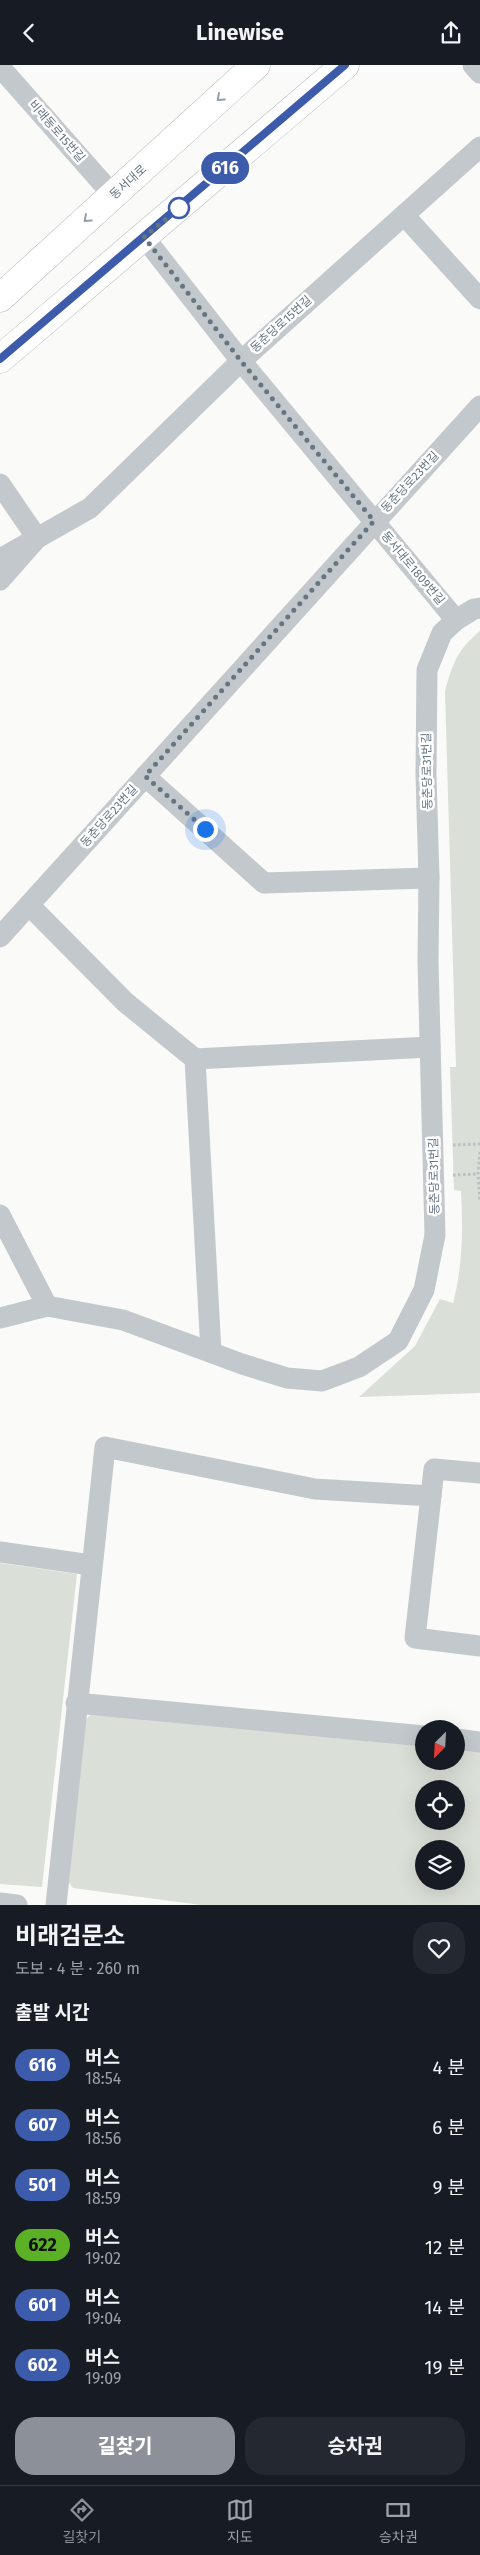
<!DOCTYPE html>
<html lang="ko">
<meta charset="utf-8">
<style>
:root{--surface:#171b24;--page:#242831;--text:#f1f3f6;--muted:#9ea1a6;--line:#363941;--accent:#8c9099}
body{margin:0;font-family:"Fira Sans","Noto Sans KR",sans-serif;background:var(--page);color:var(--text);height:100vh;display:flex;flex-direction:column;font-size:19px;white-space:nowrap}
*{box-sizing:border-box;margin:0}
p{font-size:16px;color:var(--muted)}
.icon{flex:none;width:28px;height:28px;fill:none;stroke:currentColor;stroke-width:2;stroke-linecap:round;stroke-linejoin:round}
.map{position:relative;height:1840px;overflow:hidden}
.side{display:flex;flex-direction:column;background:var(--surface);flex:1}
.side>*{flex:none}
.badge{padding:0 10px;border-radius:16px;font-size:18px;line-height:32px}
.needle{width:32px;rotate:204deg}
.controls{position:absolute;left:415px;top:1655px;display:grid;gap:10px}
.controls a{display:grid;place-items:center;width:50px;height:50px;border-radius:50%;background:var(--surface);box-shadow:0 5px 20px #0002;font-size:25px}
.you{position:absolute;width:25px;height:25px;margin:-12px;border:4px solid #fff;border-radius:50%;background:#1a73e8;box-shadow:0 0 0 8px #1a73e833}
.map>.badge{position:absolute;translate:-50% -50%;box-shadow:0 0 0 2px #fff}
h2{padding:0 15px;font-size:19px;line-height:45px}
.round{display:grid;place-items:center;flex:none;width:52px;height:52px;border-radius:20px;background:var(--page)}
.summary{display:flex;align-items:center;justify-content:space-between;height:85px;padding:0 15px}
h1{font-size:24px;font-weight:700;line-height:38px}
.primary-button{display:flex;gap:10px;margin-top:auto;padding:10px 15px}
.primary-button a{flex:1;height:58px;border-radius:20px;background:var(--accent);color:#fff;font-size:20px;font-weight:700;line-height:58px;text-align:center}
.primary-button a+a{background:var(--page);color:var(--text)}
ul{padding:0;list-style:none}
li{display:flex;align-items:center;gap:15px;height:60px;padding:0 15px}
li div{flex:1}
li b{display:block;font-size:19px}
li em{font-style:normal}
li .badge{min-width:55px;font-weight:700;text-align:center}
header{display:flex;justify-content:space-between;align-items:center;height:65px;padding:0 15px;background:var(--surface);font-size:22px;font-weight:700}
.tabs{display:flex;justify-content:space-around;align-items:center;height:70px;border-top:1px solid var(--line);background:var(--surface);font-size:14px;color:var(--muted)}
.tabs a{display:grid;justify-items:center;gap:2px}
.tabs .on{color:var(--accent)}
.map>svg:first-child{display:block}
.green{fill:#dadfd7;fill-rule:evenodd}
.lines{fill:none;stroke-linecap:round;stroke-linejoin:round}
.major-casing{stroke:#b5babe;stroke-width:29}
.path{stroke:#bbbfc2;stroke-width:3;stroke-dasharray:2.5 2.5;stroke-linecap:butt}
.minor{stroke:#c3c8cc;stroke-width:21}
.major{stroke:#fff;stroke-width:28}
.oneway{stroke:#939fa8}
.line-casing{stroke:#fff;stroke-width:11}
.line{stroke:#3d5bab;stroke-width:8}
.walk{stroke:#657683;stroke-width:5;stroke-dasharray:0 9}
.stop-dot{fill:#fff;stroke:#3d5bab;stroke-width:2.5}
.labels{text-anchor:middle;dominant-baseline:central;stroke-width:5;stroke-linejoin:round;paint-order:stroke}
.street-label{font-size:12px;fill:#657683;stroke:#fff}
</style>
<header><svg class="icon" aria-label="back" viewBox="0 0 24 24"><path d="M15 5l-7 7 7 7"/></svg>Linewise<svg class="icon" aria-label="share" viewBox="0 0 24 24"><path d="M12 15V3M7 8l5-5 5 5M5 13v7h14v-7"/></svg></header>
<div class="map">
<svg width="480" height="1840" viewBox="0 0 480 1840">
<rect width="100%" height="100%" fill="#fafaf8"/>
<g class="green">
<path d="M480,566V1328L359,1332L415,1281L440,1234L453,1238C463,1200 463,1164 461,1126L454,1125L450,1002H456L445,627C452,599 458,584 480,566Z"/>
<polygon points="0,1498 77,1509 42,1822 0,1819"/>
<path d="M96,1645L424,1681V1696H456V1684L480,1687V1840H201L73,1823L67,1815L84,1656ZM424,1724H456V1756H424ZM424,1784H456V1816H424Z"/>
</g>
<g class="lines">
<g class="major-casing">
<g id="major">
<polyline points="0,233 256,0"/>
<polyline points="0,294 345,0"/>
</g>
</g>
<g class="path">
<polyline points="453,1080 480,1079"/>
<polyline points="480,1087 478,1109 480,1137"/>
<polyline points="453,1110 478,1109"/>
</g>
<g class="minor">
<polyline points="473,0 480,8"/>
<polyline points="0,2 113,130"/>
<polyline points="404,150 480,234"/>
<polyline points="144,172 241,296 456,555"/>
<polyline points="0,419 37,473 0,515"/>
<polyline points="0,494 90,443 241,296 480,82"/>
<polyline points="145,711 264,818 429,813"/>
<polyline points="29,840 125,937 195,994 211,1287"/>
<polyline points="0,872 480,341"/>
<polyline points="195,994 430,982"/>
<polyline points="0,1150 47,1241"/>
<polyline points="0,1253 47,1241 123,1255 242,1299 287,1313 322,1316 359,1302 398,1276 424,1225 435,1170 428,896 429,813 426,710 427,605 442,568 456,555 474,544 480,543"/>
<polyline points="431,1431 434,1404 480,1408"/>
<polyline points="0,1487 91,1500"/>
<polyline points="76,1638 424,1671"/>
<polyline points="456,1674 480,1677"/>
<polyline points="0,1838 17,1840"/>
<polyline points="56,1840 105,1382 315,1424 431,1431 415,1573 480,1581"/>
</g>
<use href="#major" class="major"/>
</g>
<defs><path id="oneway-chevron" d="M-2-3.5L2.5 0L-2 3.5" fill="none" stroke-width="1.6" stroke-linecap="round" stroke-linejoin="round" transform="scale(1.25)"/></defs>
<g class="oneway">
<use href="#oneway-chevron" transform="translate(220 33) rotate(138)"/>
<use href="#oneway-chevron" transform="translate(87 154) rotate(138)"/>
</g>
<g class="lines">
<g class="line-casing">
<polyline id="line" points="0,294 345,0"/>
</g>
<use href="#line" class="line"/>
<polyline class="walk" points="179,143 144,172 241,296 374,456 145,711 205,764"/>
</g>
<circle class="stop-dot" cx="179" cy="143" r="10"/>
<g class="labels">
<g class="street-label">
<text transform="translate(57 66) rotate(49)">비래동로15번길</text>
<text transform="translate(128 117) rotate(-42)">동서대로</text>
<text transform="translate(281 259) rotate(-42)">동춘당로15번길</text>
<text transform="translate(410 417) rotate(-47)">동춘당로23번길</text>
<text transform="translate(413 503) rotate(50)">동서대로1809번길</text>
<text transform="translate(427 706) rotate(-91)">동춘당로31번길</text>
<text transform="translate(109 751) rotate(-48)">동춘당로23번길</text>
<text transform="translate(434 1111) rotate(-91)">동춘당로31번길</text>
</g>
</g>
</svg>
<div class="controls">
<a><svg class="needle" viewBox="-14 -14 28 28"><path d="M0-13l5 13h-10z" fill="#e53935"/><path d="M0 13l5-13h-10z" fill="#9ea1a6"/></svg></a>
<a><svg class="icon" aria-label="locate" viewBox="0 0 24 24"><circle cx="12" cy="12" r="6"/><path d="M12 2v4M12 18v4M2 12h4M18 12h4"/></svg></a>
<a><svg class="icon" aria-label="layers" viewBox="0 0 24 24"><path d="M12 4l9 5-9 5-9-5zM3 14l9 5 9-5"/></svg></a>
</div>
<div class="you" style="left:205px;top:764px"></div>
<b class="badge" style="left:225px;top:103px;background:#3d5bab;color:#fff">616</b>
</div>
<section class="side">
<div class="summary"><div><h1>비래검문소</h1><p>도보 · 4 분 · 260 m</p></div><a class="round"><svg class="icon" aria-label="heart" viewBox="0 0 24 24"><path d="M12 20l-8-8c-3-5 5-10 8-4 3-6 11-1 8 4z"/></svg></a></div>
<h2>출발 시간</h2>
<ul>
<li><span class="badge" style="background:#3d5bab;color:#fff">616</span><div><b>버스</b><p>18:54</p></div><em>4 분</em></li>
<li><span class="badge" style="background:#3d5bab;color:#fff">607</span><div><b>버스</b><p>18:56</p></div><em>6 분</em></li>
<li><span class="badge" style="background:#3d5bab;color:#fff">501</span><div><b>버스</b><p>18:59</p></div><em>9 분</em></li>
<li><span class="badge" style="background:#5bb025;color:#111">622</span><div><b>버스</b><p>19:02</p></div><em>12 분</em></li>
<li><span class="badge" style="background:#3d5bab;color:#fff">601</span><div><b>버스</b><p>19:04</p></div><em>14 분</em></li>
<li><span class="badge" style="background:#3d5bab;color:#fff">602</span><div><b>버스</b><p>19:09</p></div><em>19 분</em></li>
</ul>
<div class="primary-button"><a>길찾기</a><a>승차권</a></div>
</section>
<nav class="tabs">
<a class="on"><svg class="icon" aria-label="directions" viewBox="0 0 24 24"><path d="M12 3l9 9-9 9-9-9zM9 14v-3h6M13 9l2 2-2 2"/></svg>길찾기</a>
<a><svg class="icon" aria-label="map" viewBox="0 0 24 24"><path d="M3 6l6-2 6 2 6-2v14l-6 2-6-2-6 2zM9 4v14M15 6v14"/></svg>지도</a>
<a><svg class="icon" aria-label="tickets" viewBox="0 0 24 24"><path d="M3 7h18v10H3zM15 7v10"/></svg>승차권</a>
</nav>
